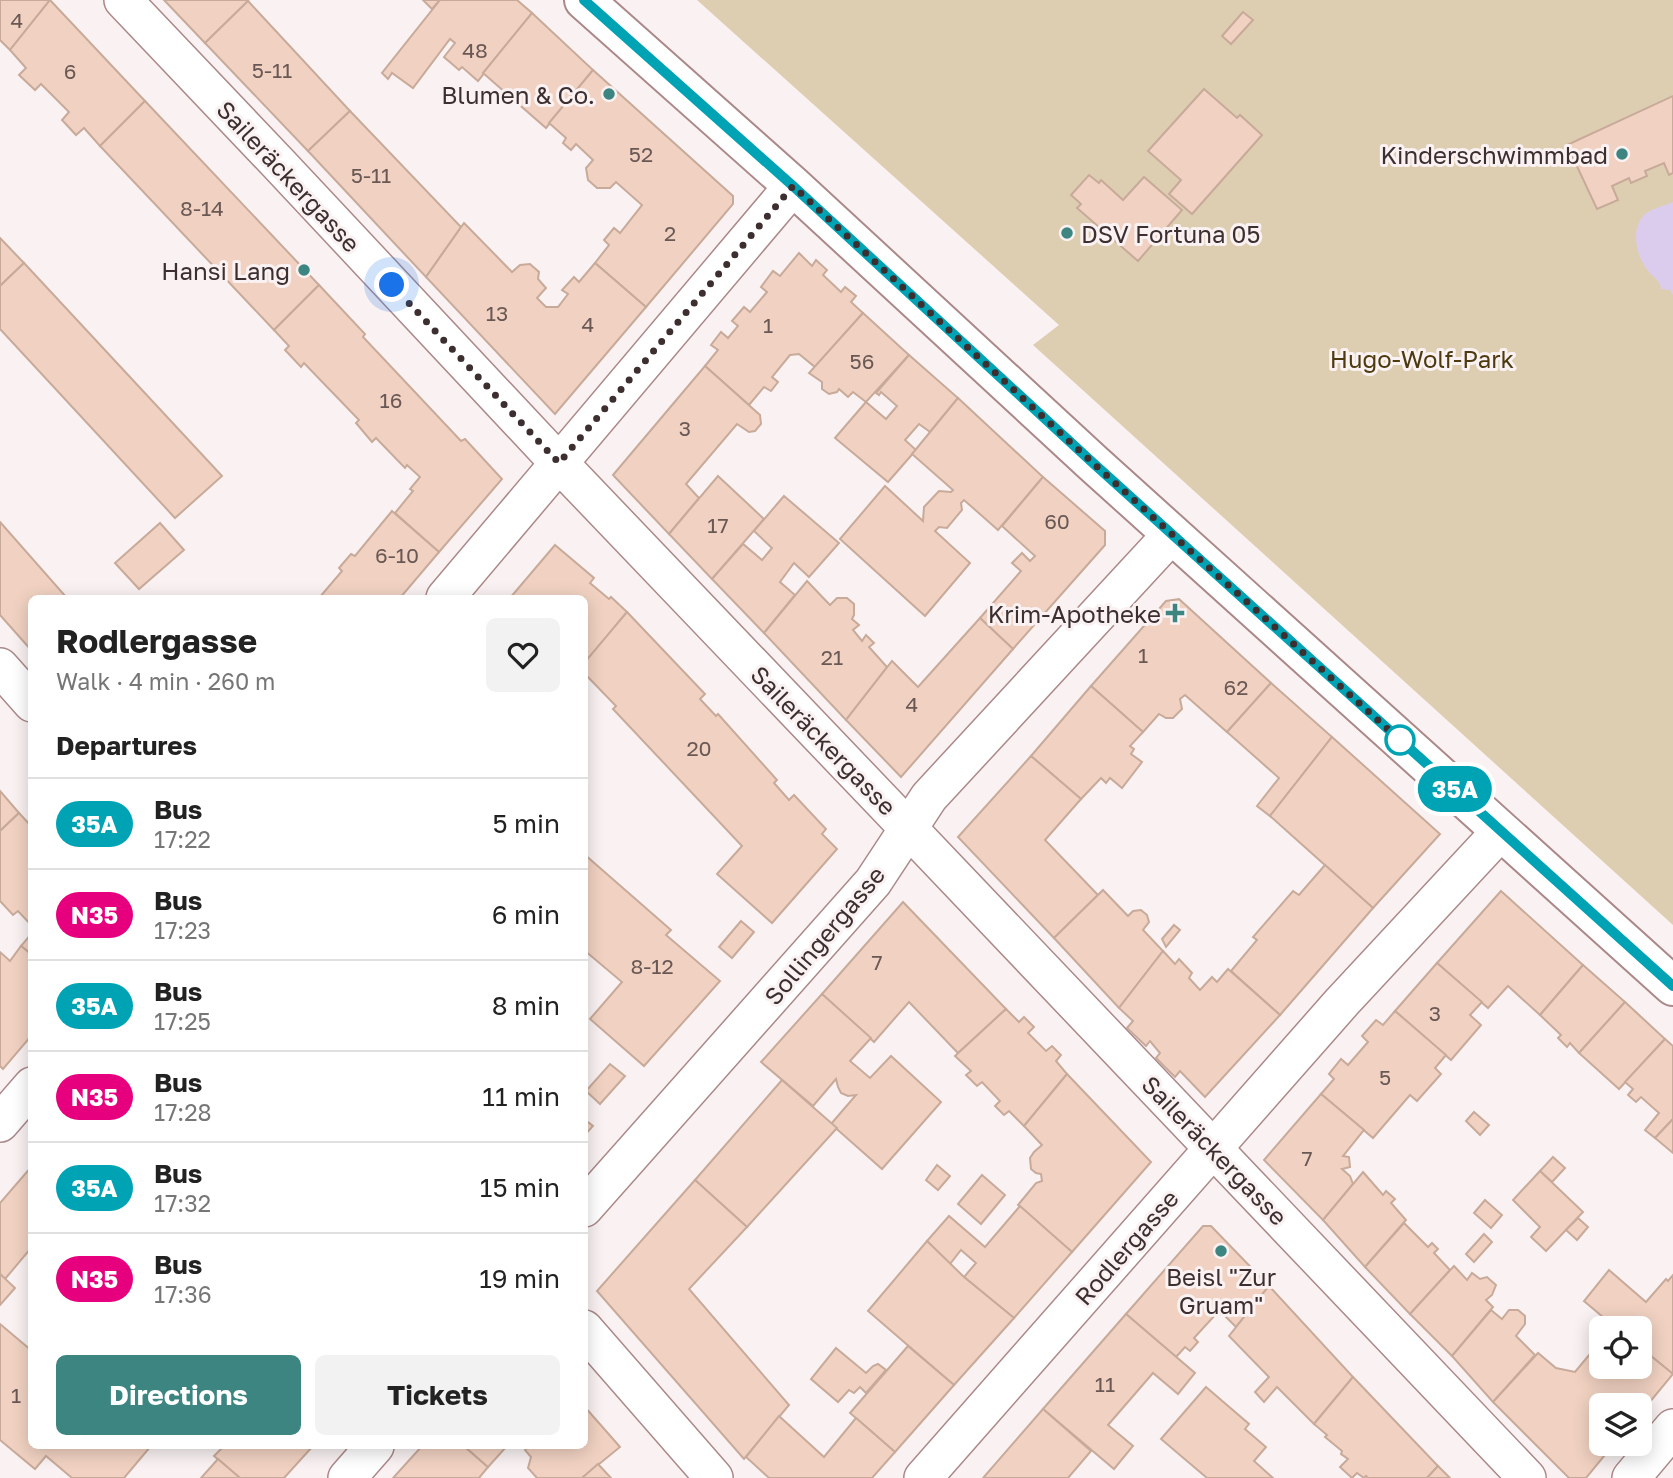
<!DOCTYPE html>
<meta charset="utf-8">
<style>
:root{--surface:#fff;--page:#f2f2f2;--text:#222;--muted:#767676;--line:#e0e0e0;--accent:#3d8580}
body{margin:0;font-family:"Golos Text",sans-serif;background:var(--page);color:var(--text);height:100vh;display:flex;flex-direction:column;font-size:26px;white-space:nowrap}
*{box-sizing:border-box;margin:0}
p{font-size:23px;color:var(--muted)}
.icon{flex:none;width:38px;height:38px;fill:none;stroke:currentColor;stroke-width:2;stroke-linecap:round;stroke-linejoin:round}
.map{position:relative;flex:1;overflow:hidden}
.drawer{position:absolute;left:28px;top:595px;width:560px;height:854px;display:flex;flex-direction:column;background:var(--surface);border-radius:10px;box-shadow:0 4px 18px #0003}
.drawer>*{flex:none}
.badge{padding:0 14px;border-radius:23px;font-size:24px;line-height:46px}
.fabs{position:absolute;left:1589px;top:1316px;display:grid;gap:14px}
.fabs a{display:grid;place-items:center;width:63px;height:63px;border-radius:10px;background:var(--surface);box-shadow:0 4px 18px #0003;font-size:35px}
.you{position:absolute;width:35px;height:35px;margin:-18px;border:5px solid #fff;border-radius:50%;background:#1a73e8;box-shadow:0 0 0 10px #1a73e833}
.map>.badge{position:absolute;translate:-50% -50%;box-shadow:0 0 0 4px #fff}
h2{padding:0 28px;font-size:26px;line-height:63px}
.round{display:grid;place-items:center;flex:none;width:74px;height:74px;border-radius:10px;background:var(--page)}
.summary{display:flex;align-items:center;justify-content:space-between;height:119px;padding:0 28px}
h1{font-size:33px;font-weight:700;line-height:52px}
.button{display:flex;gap:14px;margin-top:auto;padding:14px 28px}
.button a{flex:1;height:80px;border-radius:10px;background:var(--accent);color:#fff;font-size:28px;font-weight:700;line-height:80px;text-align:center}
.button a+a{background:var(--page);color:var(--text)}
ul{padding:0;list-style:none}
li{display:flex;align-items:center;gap:21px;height:91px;padding:0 28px;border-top:2px solid var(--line)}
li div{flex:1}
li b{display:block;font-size:26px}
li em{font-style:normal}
li .badge{min-width:77px;font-weight:700;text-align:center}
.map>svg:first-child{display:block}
.green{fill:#ddceb1}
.water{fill:#dbccee}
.building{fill:#f1d2c2;stroke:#c8aa9a;stroke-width:2}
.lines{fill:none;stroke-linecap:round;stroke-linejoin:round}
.minor-casing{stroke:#ab898b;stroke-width:40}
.major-casing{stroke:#ab898b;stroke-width:42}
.minor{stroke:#fff;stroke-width:37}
.major{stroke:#fff;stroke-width:38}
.line-casing{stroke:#fff;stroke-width:16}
.line{stroke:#00a3b4;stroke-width:10}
.walk{stroke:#3d2f30;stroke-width:7;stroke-dasharray:0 12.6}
.poi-dot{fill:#3d8580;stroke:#faf2f2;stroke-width:2.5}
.stop-dot{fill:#fff;stroke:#00a3b4;stroke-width:3.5}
.labels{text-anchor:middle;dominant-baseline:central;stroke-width:6;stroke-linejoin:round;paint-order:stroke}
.number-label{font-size:21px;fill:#6a5854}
.poi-label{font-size:24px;fill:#3d2f30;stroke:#faf2f2;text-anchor:end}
.street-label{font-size:24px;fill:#3d2f30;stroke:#faf2f2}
.park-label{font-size:24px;fill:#4d3b0f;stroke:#faf2f2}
</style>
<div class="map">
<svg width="1673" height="1478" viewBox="0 0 1673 1478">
<rect width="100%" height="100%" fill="#faf2f2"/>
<polygon class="green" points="697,0 1673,0 1673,925 1033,345 1059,325"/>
<path class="water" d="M1673,202V295L1670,290L1661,289C1660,280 1655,279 1649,272C1637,258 1630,232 1643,216C1649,209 1665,206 1673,202Z"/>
<g class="building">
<polygon points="0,0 50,0 10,50 0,40"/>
<polygon points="50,0 145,101 100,146 84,128 76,135 62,120 69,112 41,84 35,90 19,75 26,68 10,50"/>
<polygon points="164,0 246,0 248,1 205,43"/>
<polygon points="423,0 440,0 432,9"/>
<polygon points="440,0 517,0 532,13 478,81 462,67 459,70 444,57 455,43 450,39 413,88 392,73 388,79 382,73"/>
<polygon points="248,1 350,111 308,151 205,43"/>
<polygon points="1243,12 1253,20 1231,44 1222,36"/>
<polygon points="532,13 593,70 546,128 483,73"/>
<polygon points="593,70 733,196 733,204 646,307 595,263 609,245 604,240 614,228 620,233 642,205 616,182 610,188 597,188 588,180 586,168 593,160 576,144 571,150 563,143 566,138 549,123"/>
<polygon points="1204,89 1237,118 1240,115 1262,135 1192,214 1169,194 1181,180 1148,151"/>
<polygon points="1673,96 1673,173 1669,175 1664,163 1645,171 1647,176 1631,183 1629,178 1612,186 1618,200 1597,209 1567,145"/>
<polygon points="145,101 319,285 274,330 100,146"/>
<polygon points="350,111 461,227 426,277 308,151"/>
<polygon points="1089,175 1099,183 1101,180 1123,200 1144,177 1182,210 1138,261 1077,208 1081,204 1071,195"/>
<polygon points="464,223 512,272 520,265 530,264 539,272 538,279 546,288 537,298 546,307 558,307 568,294 562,290 574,277 579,282 595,263 646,307 555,414 426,277"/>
<polygon points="0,238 24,263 0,286"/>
<polygon points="799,253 812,266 816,260 827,270 823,275 841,292 845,287 856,296 851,302 863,313 815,367 799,354 790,355 772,377 778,382 771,391 764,387 749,405 705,366 718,350 711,345 721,332 728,338 738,326 732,321 744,307 750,312 767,292 761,287 773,271 780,276"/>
<polygon points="24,263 222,476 175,518 0,329 0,286"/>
<polygon points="319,285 365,334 363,337 461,441 465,439 502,479 439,552 395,513 413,491 410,489 420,477 407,465 405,468 376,438 372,442 356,423 359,420 304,363 301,367 285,350 289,346 274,330"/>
<polygon points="863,313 909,355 866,402 853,392 848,397 839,389 837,392 829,394 822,389 822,382 809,373"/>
<polygon points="909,355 958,398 930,432 919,424 905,440 916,450 888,482 835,438 866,402 886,419 897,406 881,392 879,395 876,393"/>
<polygon points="705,366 760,415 761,424 755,431 749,432 737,424 686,484 699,498 669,534 613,475"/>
<polygon points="958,398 1043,477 998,530 964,500 961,503 962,510 947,528 939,527 935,531 970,563 925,616 840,539 885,486 923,521 924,507 939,491 951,492 953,490 912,454"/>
<polygon points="718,476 764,519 712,579 669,534"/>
<polygon points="1043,477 1105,531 1105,545 1013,649 980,618 1021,571 1012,563 1022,553 1030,561 1035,556 1002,526"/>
<polygon points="784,496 839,543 809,577 794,563 780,582 795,595 764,633 712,579 743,544 762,560 772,548 754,531"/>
<polygon points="392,511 439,552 400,598 319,598 342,571 339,568 351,554 355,556"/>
<polygon points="0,522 67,598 32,598 32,651 0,615"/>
<polygon points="160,523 184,550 139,589 115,563"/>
<polygon points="555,545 594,578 590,583 609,599 611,597 627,612 585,663 584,598 510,598"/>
<polygon points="807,581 830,605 837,598 847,598 854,604 854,615 852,619 859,625 853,630 862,641 866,635 874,643 869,647 887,667 846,720 764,633"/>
<polygon points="1179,599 1271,683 1227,732 1185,695 1180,699 1182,709 1173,718 1166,718 1159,714 1143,732 1091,686 1166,601"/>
<polygon points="627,612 705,694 700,699 716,716 718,714 777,780 774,783 789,800 794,795 826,829 822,834 837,849 772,923 717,874 742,846 613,709 616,706 584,673 584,663"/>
<polygon points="980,618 1013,649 901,777 846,720 892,661 918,687"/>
<polygon points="1271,683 1332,737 1270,816 1257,806 1279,778 1227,732"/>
<polygon points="1091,686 1143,732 1130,746 1134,749 1131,754 1142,762 1122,788 1110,778 1106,783 1101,778 1081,799 1031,756"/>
<polygon points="1332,737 1440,834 1373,908 1270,816"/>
<polygon points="1031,756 1081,799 1045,840 1098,895 1054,938 958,837"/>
<polygon points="0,791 19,813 0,831"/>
<polygon points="19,813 32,827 32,926 18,911 13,915 0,901 0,831"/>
<polygon points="584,854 671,930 666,935 720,981 644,1066 590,1019 622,982 584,950"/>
<polygon points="1325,865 1373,908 1280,1015 1231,971 1257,940 1253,937 1293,891 1299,895"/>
<polygon points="1103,890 1128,916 1133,911 1141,910 1147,915 1149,922 1143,930 1163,951 1119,1008 1054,938"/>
<polygon points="1501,891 1583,965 1540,1015 1508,986 1488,1008 1437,963"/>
<polygon points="903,902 1006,1009 958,1053 909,1002 874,1042 822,994"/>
<polygon points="741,921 754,932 732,958 719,947"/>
<polygon points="1174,925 1180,930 1166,947 1162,939"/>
<polygon points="32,933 32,955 21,946"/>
<polygon points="21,946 32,955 32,1035 3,1069 0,1066 0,952 10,961"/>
<polygon points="1163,951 1175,964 1179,959 1192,973 1189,978 1200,990 1212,977 1217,982 1228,969 1280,1015 1205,1097 1180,1071 1175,1077 1156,1058 1160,1053 1150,1041 1146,1046 1127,1028 1133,1021 1119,1008"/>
<polygon points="1437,963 1482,1002 1470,1015 1481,1025 1451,1060 1395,1011"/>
<polygon points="1583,965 1625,1002 1579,1053 1570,1043 1567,1047 1558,1038 1561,1035 1540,1015"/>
<polygon points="822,994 871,1038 850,1061 870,1078 891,1056 941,1102 882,1169 831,1124 856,1095 848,1096 841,1093 838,1087 836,1079 813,1106 761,1062"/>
<polygon points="1625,1002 1665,1039 1619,1089 1579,1053"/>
<polygon points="1006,1009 1019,1022 1024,1017 1034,1027 1028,1033 1046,1051 1052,1046 1061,1055 1056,1061 1067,1074 1024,1126 1009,1111 1004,1115 995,1106 1000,1101 982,1082 977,1086 966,1075 971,1071 955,1056"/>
<polygon points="1395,1011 1446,1055 1435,1068 1441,1074 1417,1101 1410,1095 1373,1138 1321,1094 1334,1079 1329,1074 1341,1059 1348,1065 1368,1042 1362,1036 1376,1020 1383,1025"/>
<polygon points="1665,1039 1673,1046 1673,1119 1655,1138 1645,1130 1659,1113 1641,1097 1636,1102 1628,1095 1633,1089 1625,1082"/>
<polygon points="610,1064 625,1076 600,1104 586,1091"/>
<polygon points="1067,1074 1151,1162 1072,1252 1018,1205 1036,1183 1042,1181 1041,1174 1036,1173 1031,1169 1030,1158 1034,1152 1042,1145 1024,1126"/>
<polygon points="782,1080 837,1128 747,1227 695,1180"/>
<polygon points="1321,1094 1364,1130 1343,1156 1349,1157 1350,1167 1342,1169 1350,1176 1353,1184 1323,1220 1264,1160"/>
<polygon points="1474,1112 1489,1125 1480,1135 1466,1121"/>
<polygon points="584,1119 593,1126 584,1136"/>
<polygon points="1673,1119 1673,1153 1655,1138"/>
<polygon points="1553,1157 1565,1168 1552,1182 1540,1171"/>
<polygon points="937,1165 950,1176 938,1190 926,1180"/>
<polygon points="32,1166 32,1247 5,1279 0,1274 0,1203"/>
<polygon points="1540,1171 1583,1212 1546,1251 1531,1237 1540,1227 1513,1200"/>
<polygon points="1363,1172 1383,1195 1386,1191 1395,1199 1391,1203 1406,1220 1365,1267 1323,1220"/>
<polygon points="982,1175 1005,1195 981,1224 958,1204"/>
<polygon points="695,1180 747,1227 689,1289 789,1405 744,1459 597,1291"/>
<polygon points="1485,1200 1502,1215 1491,1228 1474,1213"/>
<polygon points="1020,1206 1072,1252 1014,1318 964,1277 976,1263 961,1250 950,1264 927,1241 949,1216 985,1247"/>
<polygon points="1578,1218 1588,1227 1577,1240 1566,1230"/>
<polygon points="1404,1223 1428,1247 1432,1243 1438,1249 1434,1253 1450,1270 1410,1314 1365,1267"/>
<polygon points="1203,1226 1211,1226 1269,1286 1236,1327 1224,1315 1216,1314 1194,1338 1198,1342 1190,1351 1185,1347 1176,1357 1126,1314"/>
<polygon points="1484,1234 1492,1242 1474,1262 1466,1254"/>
<polygon points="927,1241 964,1277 1014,1318 954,1385 868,1311"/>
<polygon points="1454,1266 1467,1280 1472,1273 1480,1279 1487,1277 1496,1285 1492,1295 1486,1300 1493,1307 1452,1356 1410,1314"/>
<polygon points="1609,1270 1646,1302 1666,1279 1668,1281 1673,1275 1673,1374 1640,1347 1640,1328 1616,1328 1584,1301"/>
<polygon points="0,1274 15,1288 0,1305"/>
<polygon points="1269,1286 1353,1377 1314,1424 1277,1387 1264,1402 1255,1392 1269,1377 1229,1336"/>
<polygon points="1491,1310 1502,1319 1509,1310 1518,1310 1525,1316 1525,1324 1516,1336 1535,1355 1493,1402 1452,1356"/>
<polygon points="1126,1314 1195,1373 1178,1394 1153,1373 1108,1425 1133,1446 1114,1469 1043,1409"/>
<polygon points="0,1324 32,1351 32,1446 151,1446 124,1478 72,1478 46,1456 35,1469 0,1440"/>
<polygon points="1601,1331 1601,1367 1640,1367 1640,1347 1673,1374 1640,1414 1640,1405 1601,1405 1601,1444 1614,1444 1586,1478 1569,1478 1493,1402 1538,1353 1556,1368 1575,1372 1595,1348 1592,1341"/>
<polygon points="908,1346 954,1385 895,1452 850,1413"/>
<polygon points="836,1348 866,1373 873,1366 878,1364 886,1370 866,1393 860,1387 854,1393 849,1390 838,1402 811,1379"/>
<polygon points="1353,1377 1438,1466 1427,1478 1368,1478 1366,1476 1364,1478 1357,1473 1352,1478 1340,1467 1348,1459 1341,1454 1342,1451 1325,1437 1327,1435 1314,1424"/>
<polygon points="1206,1387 1249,1424 1245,1429 1266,1447 1254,1461 1273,1478 1207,1478 1161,1439"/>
<polygon points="584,1406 620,1447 582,1478 537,1478 528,1468 531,1457 525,1450 529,1446 584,1446"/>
<polygon points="1043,1409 1091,1451 1068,1478 983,1478"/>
<polygon points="779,1416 824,1457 856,1418 895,1452 872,1478 769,1478 746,1457"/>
<polygon points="224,1446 313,1446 284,1478 240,1478 214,1456"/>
<polygon points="422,1446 464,1446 488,1467 479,1478 393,1478"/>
<polygon points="464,1446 507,1446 488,1467"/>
<polygon points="218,1459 240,1478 201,1478"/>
<polygon points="598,1464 611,1478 582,1478"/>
<polygon points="1438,1466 1450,1478 1427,1478"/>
</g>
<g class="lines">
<g class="minor-casing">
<g id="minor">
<polyline points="123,0 278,163 559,463 908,828 1527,1478"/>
<polyline points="445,598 793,186"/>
<polyline points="0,667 32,703"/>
<polyline points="0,1123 32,1086"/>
<polyline points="584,1208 873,882 929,797 1172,534"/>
<polyline points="584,1329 714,1478"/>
<polyline points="347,1478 375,1446"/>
<polyline points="923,1478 1342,1002 1501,831"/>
<polyline points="1631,1478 1673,1428"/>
</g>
</g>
<g class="major-casing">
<polyline id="major" points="584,0 793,186 1093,463 1673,986"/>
</g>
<use href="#minor" class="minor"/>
<use href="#major" class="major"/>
</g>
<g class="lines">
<g class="line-casing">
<polyline id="line" points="584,0 793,186 1093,463 1673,986"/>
</g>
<use href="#line" class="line"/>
<polyline class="walk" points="392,285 559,463 793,186 1093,463 1400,740"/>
</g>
<g class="poi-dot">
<circle cx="609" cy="94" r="7"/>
<circle cx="1622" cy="154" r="7"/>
<circle cx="1067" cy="233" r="7"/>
<circle cx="304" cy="270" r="7"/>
<path d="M1171.5 602.5h7v7h7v7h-7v7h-7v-7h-7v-7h7z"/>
<circle cx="1221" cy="1251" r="7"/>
</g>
<circle class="stop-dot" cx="1400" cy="740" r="14"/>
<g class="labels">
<g class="number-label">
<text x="17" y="20">4</text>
<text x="475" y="50">48</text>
<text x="272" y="70">5-11</text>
<text x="70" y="71">6</text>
<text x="641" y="154">52</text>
<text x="371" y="175">5-11</text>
<text x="202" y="208">8-14</text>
<text x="670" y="233">2</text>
<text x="497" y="313">13</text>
<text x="588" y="324">4</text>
<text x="768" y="325">1</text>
<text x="862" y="361">56</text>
<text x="391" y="400">16</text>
<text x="685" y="428">3</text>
<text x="1057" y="521">60</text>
<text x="718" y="525">17</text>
<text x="397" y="555">6-10</text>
<text x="1143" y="655">1</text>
<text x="832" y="657">21</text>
<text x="1236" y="687">62</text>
<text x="912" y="704">4</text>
<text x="699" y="748">20</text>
<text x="877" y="962">7</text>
<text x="652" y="966">8-12</text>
<text x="1435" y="1013">3</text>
<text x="1385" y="1077">5</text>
<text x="1307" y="1158">7</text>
<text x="1105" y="1384">11</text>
<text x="16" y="1395">1</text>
</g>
<g class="poi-label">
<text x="595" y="94">Blumen &amp; Co.</text>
<text x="1608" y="154">Kinderschwimmbad</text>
<text x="1081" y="233" text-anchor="start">DSV Fortuna 05</text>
<text x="290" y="270">Hansi Lang</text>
<text x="1161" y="613">Krim-Apotheke</text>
<text x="1221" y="1276" text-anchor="middle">Beisl "Zur<tspan x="1221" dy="28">Gruam"</tspan></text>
</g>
<g class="street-label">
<text transform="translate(289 176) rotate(47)">Saileräckergasse</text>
<text transform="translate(824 740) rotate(46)">Saileräckergasse</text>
<text transform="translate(824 935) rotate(-50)">Sollingergasse</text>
<text transform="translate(1215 1150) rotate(46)">Saileräckergasse</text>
<text transform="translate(1126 1247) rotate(-49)">Rodlergasse</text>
</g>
<g class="park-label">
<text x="1422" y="358">Hugo-Wolf-Park</text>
</g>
</g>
</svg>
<div class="fabs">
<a><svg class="icon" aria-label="locate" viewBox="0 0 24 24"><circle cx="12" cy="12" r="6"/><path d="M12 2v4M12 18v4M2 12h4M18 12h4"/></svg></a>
<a><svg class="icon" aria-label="layers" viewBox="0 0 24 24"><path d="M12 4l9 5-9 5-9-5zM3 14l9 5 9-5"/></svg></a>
</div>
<div class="you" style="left:392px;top:285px"></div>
<b class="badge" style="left:1455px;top:789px;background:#00a3b4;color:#fff">35A</b>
<section class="drawer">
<div class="summary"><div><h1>Rodlergasse</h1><p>Walk · 4 min · 260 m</p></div><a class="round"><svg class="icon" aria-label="heart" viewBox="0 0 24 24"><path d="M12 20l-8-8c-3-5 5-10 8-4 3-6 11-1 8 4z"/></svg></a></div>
<h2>Departures</h2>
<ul>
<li><span class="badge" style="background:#00a3b4;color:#fff">35A</span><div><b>Bus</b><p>17:22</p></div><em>5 min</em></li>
<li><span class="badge" style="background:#e6007e;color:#fff">N35</span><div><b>Bus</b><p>17:23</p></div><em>6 min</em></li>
<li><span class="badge" style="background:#00a3b4;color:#fff">35A</span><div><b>Bus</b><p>17:25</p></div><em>8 min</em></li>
<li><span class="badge" style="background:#e6007e;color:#fff">N35</span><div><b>Bus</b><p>17:28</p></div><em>11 min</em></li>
<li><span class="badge" style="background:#00a3b4;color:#fff">35A</span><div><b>Bus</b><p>17:32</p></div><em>15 min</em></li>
<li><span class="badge" style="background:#e6007e;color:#fff">N35</span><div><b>Bus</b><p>17:36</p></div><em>19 min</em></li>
</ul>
<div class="button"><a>Directions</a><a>Tickets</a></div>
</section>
</div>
